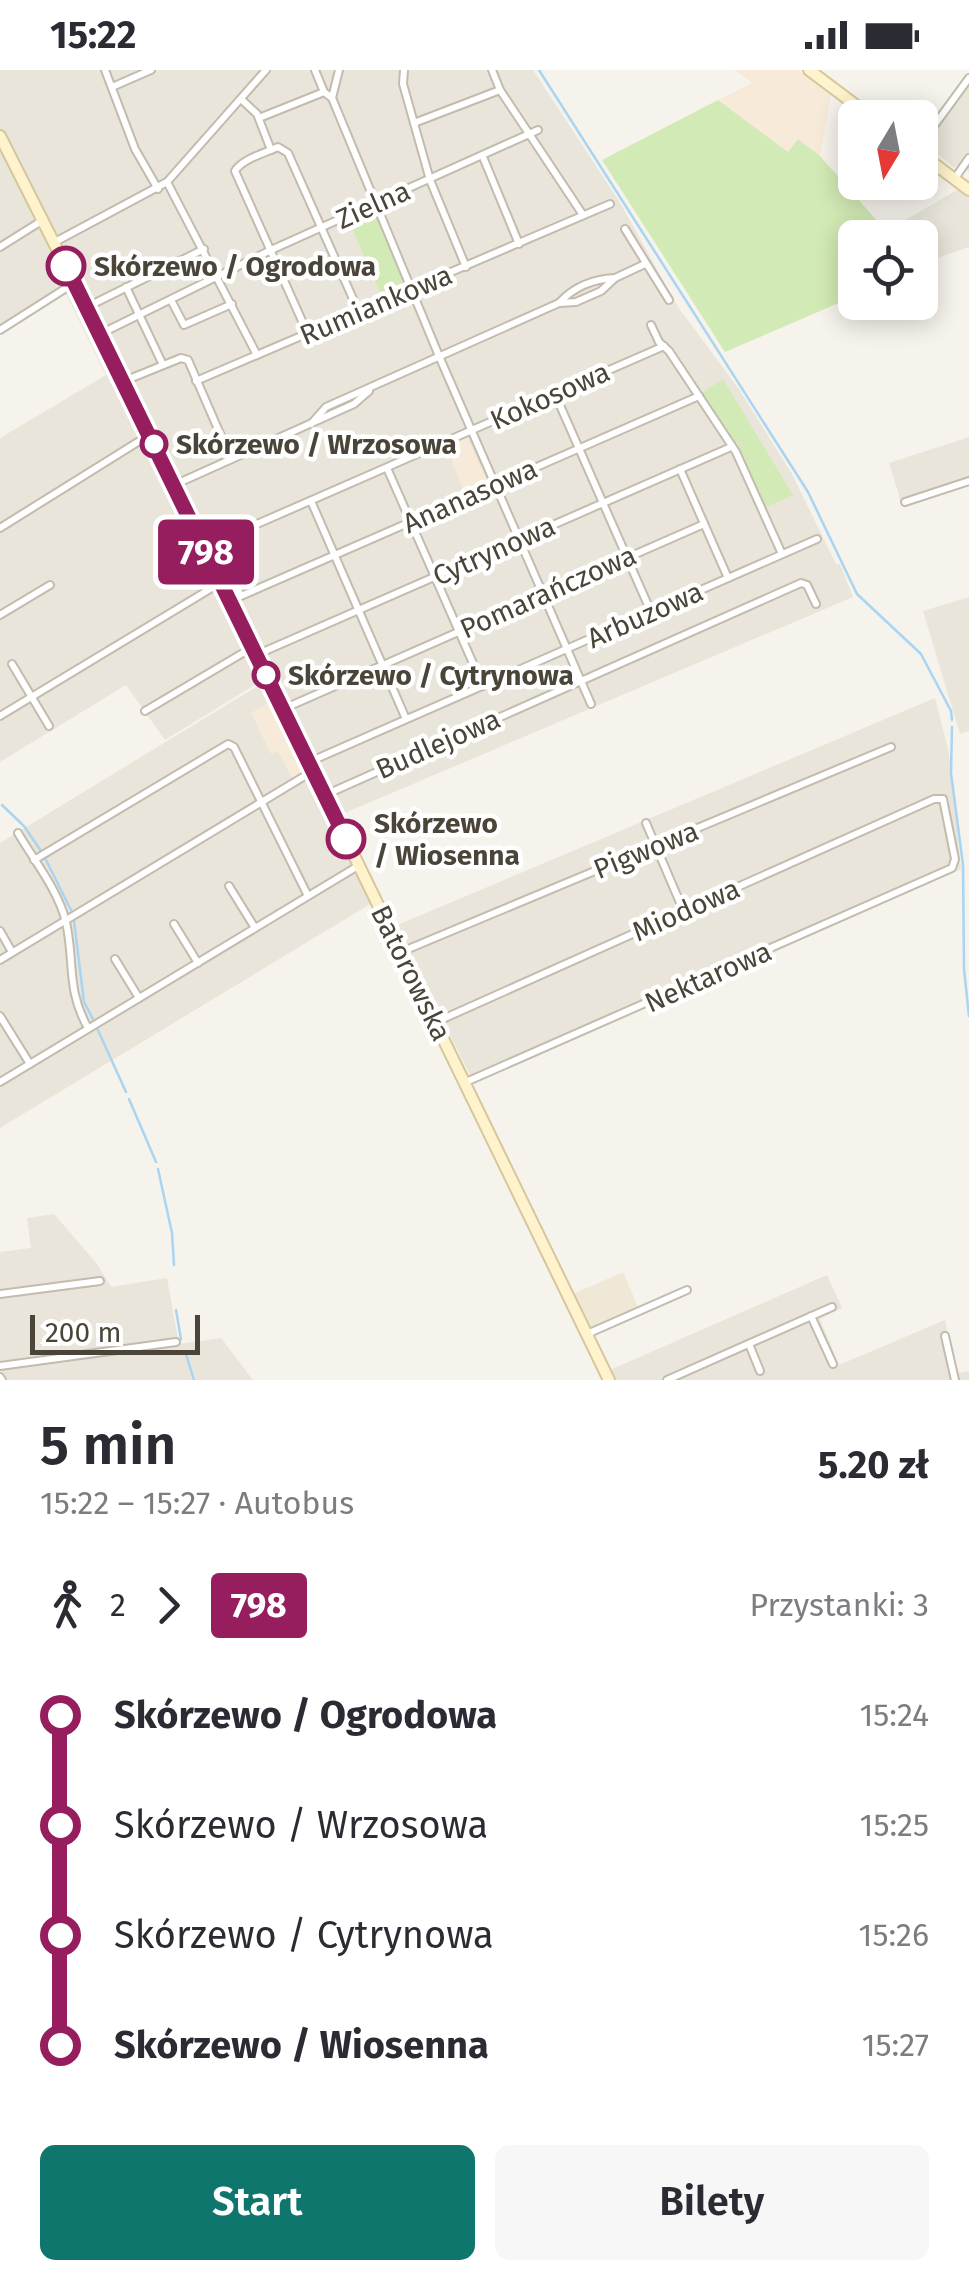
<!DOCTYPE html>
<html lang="pl">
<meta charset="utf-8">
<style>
:root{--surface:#fff;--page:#f7f7f7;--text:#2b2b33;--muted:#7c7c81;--accent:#0f766e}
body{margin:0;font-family:"Fira Sans",sans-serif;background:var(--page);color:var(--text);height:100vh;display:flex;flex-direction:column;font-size:38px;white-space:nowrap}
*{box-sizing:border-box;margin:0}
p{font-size:32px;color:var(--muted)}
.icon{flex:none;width:55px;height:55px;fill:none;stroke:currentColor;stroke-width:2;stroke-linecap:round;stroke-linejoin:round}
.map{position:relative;height:1310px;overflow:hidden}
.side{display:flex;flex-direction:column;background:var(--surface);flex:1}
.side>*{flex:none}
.badge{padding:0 20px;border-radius:8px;font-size:35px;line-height:65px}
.needle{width:65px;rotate:190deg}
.tools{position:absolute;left:838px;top:30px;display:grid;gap:20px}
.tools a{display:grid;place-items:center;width:100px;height:100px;border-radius:15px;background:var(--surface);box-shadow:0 5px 25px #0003;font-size:50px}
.scale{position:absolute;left:30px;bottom:25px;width:170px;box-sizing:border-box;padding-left:10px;border:5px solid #4b4439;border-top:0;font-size:28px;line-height:35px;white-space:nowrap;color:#4b4439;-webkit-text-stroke:8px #fff;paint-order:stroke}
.map>.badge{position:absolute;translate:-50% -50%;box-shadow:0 0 0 5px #fff}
.legs{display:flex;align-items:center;gap:15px;height:110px;padding:0 40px;font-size:32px}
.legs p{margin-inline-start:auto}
.overview{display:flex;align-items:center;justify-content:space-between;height:170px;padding:0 40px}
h1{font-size:55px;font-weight:600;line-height:75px}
.action{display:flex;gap:20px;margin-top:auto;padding:20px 40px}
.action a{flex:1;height:115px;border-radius:15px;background:var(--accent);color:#fff;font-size:40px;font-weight:600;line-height:115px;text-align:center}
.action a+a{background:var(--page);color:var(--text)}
ul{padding:0 40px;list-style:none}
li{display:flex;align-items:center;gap:35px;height:110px;font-size:38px}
li i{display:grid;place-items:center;width:15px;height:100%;margin:0 12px;background:currentColor}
li i::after{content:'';width:25px;height:25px;margin:-12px;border:8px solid;border-radius:50%;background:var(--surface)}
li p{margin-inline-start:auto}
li:first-child i{background:linear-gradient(#0000 50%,currentColor 0)}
li:last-child i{background:linear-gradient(currentColor 50%,#0000 0)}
.status{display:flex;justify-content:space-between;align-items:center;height:70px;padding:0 50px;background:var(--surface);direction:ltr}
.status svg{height:28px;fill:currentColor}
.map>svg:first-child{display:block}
.residential{fill:#eae5da}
.commercial{fill:#f7ead8}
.education{fill:#efe8d6}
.green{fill:#d2eab5}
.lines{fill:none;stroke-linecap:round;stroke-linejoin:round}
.stream{stroke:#a9d4f2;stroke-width:2.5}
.street-casing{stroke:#c2bbae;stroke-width:10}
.secondary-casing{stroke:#d6c79b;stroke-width:14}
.street{stroke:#fff;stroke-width:6}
.secondary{stroke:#fff3cd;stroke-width:10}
.line-1-casing{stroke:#fff;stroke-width:22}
.line-1{stroke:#961e5f;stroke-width:15}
.stop-1-dot{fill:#fff;stroke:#961e5f;stroke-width:5}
.labels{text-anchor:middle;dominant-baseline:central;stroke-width:9;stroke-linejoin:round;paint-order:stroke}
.street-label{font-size:28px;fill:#4b4439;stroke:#fff}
.stop-label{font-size:28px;font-weight:bold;fill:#4b4439;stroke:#fff;text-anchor:start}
</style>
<div class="status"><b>15:22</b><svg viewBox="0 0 49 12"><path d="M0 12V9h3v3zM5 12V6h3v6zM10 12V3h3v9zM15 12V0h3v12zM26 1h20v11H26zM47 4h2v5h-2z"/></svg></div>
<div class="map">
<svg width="969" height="1310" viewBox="0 0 969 1310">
<rect width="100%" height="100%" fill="#f6f3ec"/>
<g class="residential">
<polygon points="0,0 533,0 619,131 678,237 739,319 792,404 836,494 840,494 853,527 340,745 271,605 165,670 126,615 0,692 0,368 106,305 65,222 0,261"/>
<polygon points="969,16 969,102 959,95 954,98 926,74"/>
<polygon points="959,119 969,127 969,177 920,194 920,168 891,167 886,161"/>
<polygon points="969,367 969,415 902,435 889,393"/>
<polygon points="969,527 969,661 960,664 923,541"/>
<polygon points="264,612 372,833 0,1058 0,773"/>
<polygon points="935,628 949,683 961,799 474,1013 395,856"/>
<polygon points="54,1144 97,1194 111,1217 167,1208 179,1274 221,1268 253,1310 7,1310 0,1297 0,1182 31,1178 27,1148"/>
<polygon points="827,1205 842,1238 820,1249 839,1295 945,1250 956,1303 969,1301 969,1310 604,1310 601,1304"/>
</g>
<g class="commercial">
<polygon points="735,0 798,0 831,25 820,86 798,69 788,83 718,30 752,13"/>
<polygon points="465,368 468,369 487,411 487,414 465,424 446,376"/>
<polygon points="273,630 307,699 292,708 278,681 271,684 251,643"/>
</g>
<polygon class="education" points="623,1202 638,1237 589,1258 573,1224"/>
<g class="green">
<polygon points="718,30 788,82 798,69 820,86 886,161 884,167 855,168 855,226 725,282 602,90"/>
<polygon points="376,146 403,212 381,225 351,156"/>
<polygon points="723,309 793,425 766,437 738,374 731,369 702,323"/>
</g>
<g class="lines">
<g class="stream">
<polyline points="539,0 808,422 857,524 921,584 951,641 952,650"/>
<polyline points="952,657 951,703 963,795 964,899 969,946"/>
<polyline points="2,735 24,756 41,781"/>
<polyline points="45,788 71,840"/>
<polyline points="74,851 84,932 94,951"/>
<polyline points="97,958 126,1022"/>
<polyline points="129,1029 156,1092"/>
<polyline points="158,1099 172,1163 174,1195"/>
<polyline points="176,1240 181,1269"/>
<polyline points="185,1281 194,1310"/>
</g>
<g class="street-casing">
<g id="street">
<polyline points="105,0 135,79 158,119"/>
<polyline points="315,0 324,22 332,28 439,286 591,634"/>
<polyline points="404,0 403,14 430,110 466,197"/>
<polyline points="492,0 500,20 583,145"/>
<polyline points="112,17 151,0"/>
<polyline points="332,28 339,0"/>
<polyline points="241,29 257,44 271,80"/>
<polyline points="259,48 324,22"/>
<polyline points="414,53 500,20"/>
<polyline points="920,75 969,8"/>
<polyline points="483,87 519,174"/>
<polyline points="955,108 969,88"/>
<polyline points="167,112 257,285"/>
<polyline points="625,159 669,230"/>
<polyline points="55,172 167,112 266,0"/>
<polyline points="0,177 43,150"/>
<polyline points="126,217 163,295"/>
<polyline points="171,230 184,255 232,234"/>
<polyline points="97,232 204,179"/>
<path d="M560,232C575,216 593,209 615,208"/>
<polyline points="651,255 659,272 669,281 736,382 782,484"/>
<polyline points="0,260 74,213"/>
<path d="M307,262L235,101C242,89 265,83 278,77L288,83L358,240"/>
<polyline points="100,264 271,180 538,60"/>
<polyline points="664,276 216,472 241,526 699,326"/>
<polyline points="134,307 181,288 188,290 231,389"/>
<polyline points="196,311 610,134"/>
<polyline points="555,324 651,542"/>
<polyline points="311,354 326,337 559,233 576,232 601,221 615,208 645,194"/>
<polyline points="387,398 483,616"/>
<polyline points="680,399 728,508"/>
<polyline points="174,415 354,334 369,321"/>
<polyline points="311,431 406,649"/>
<polyline points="905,432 969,411"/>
<polyline points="0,458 149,365"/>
<polyline points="0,545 50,515"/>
<polyline points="256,585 731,377"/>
<polyline points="12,594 49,656"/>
<polyline points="283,639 704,454"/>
<polyline points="145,641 253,577"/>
<polyline points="0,646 220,513"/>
<polyline points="309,692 817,469"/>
<polyline points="325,725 801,513 807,515 816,534"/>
<polyline points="646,753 684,842"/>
<path d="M18,763C35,792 58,820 66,852C75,893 66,919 88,958"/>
<polyline points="34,790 228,674 234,677 308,826"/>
<polyline points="229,816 255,858"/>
<polyline points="174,854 198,893"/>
<polyline points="0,861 12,882"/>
<polyline points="401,882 891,677"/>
<polyline points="115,889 139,928"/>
<polyline points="0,890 313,701"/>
<polyline points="0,946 30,994"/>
<polyline points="436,952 934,729 943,729 955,789 952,798 466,1012"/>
<polyline points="0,1012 358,796"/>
<polyline points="0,1224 100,1211"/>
<polyline points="811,1246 833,1294"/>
<polyline points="587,1264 687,1220"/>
<polyline points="945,1266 955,1310"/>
<polyline points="749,1274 760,1301"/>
<polyline points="0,1296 176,1272"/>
<polyline points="0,1307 2,1310"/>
<polyline points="667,1310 832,1237"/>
</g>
</g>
<g class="secondary-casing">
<g id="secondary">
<polyline points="809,0 873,48"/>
<polyline points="0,66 118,300 609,1310"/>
<polyline points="920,83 969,120"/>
</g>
</g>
<use href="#street" class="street"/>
<use href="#secondary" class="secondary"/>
</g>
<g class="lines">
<g class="line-1-casing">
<polyline id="line-1" points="66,196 346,769"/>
</g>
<use href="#line-1" class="line-1"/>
</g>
<g class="stop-1-dot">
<circle cx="66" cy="196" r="18"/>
<circle cx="154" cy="374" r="12"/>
<circle cx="266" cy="605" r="12"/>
<circle cx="346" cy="769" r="18"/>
</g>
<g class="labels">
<g class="street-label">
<text transform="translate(373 135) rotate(-24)">Zielna</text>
<text transform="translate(376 235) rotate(-23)">Rumiankowa</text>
<text transform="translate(550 326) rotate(-24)">Kokosowa</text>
<text transform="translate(470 426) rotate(-24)">Ananasowa</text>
<text transform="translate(494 481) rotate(-24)">Cytrynowa</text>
<text transform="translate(548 522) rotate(-24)">Pomarańczowa</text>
<text transform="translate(645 545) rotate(-24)">Arbuzowa</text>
<text transform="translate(438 674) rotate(-24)">Budlejowa</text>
<text transform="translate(646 780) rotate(-22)">Pigwowa</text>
<text transform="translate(686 840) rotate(-24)">Miodowa</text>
<text transform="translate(411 903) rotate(64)">Batorowska</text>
<text transform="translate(708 907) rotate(-24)">Nektarowa</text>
</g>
<g class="stop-label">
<text x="94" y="196">Skórzewo / Ogrodowa</text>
<text x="176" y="374">Skórzewo / Wrzosowa</text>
<text x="288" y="605">Skórzewo / Cytrynowa</text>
<text x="374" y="753">Skórzewo<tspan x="374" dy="32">/ Wiosenna</tspan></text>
</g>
</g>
</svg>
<div class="tools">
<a><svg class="needle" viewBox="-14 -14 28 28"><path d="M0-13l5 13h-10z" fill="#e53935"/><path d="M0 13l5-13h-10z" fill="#7c7c81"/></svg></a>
<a><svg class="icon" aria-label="locate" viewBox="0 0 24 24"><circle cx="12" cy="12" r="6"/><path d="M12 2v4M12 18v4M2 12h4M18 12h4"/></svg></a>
</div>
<div class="scale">200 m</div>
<b class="badge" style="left:206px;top:482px;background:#961e5f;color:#fff">798</b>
</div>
<section class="side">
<div class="overview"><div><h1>5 min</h1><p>15:22 – 15:27 · Autobus</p></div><b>5.20 zł</b></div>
<div class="legs"><svg class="icon" aria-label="walk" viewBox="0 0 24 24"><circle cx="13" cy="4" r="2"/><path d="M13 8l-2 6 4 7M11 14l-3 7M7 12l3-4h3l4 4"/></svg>2<svg class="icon" aria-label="forward" viewBox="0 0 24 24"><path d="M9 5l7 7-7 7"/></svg><b class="badge" style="background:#961e5f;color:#fff">798</b><p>Przystanki: 3</p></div>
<ul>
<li><i style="color:#961e5f"></i><b>Skórzewo / Ogrodowa</b><p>15:24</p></li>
<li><i style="color:#961e5f"></i><span>Skórzewo / Wrzosowa</span><p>15:25</p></li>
<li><i style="color:#961e5f"></i><span>Skórzewo / Cytrynowa</span><p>15:26</p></li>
<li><i style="color:#961e5f"></i><b>Skórzewo / Wiosenna</b><p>15:27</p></li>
</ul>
<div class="action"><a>Start</a><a>Bilety</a></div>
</section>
